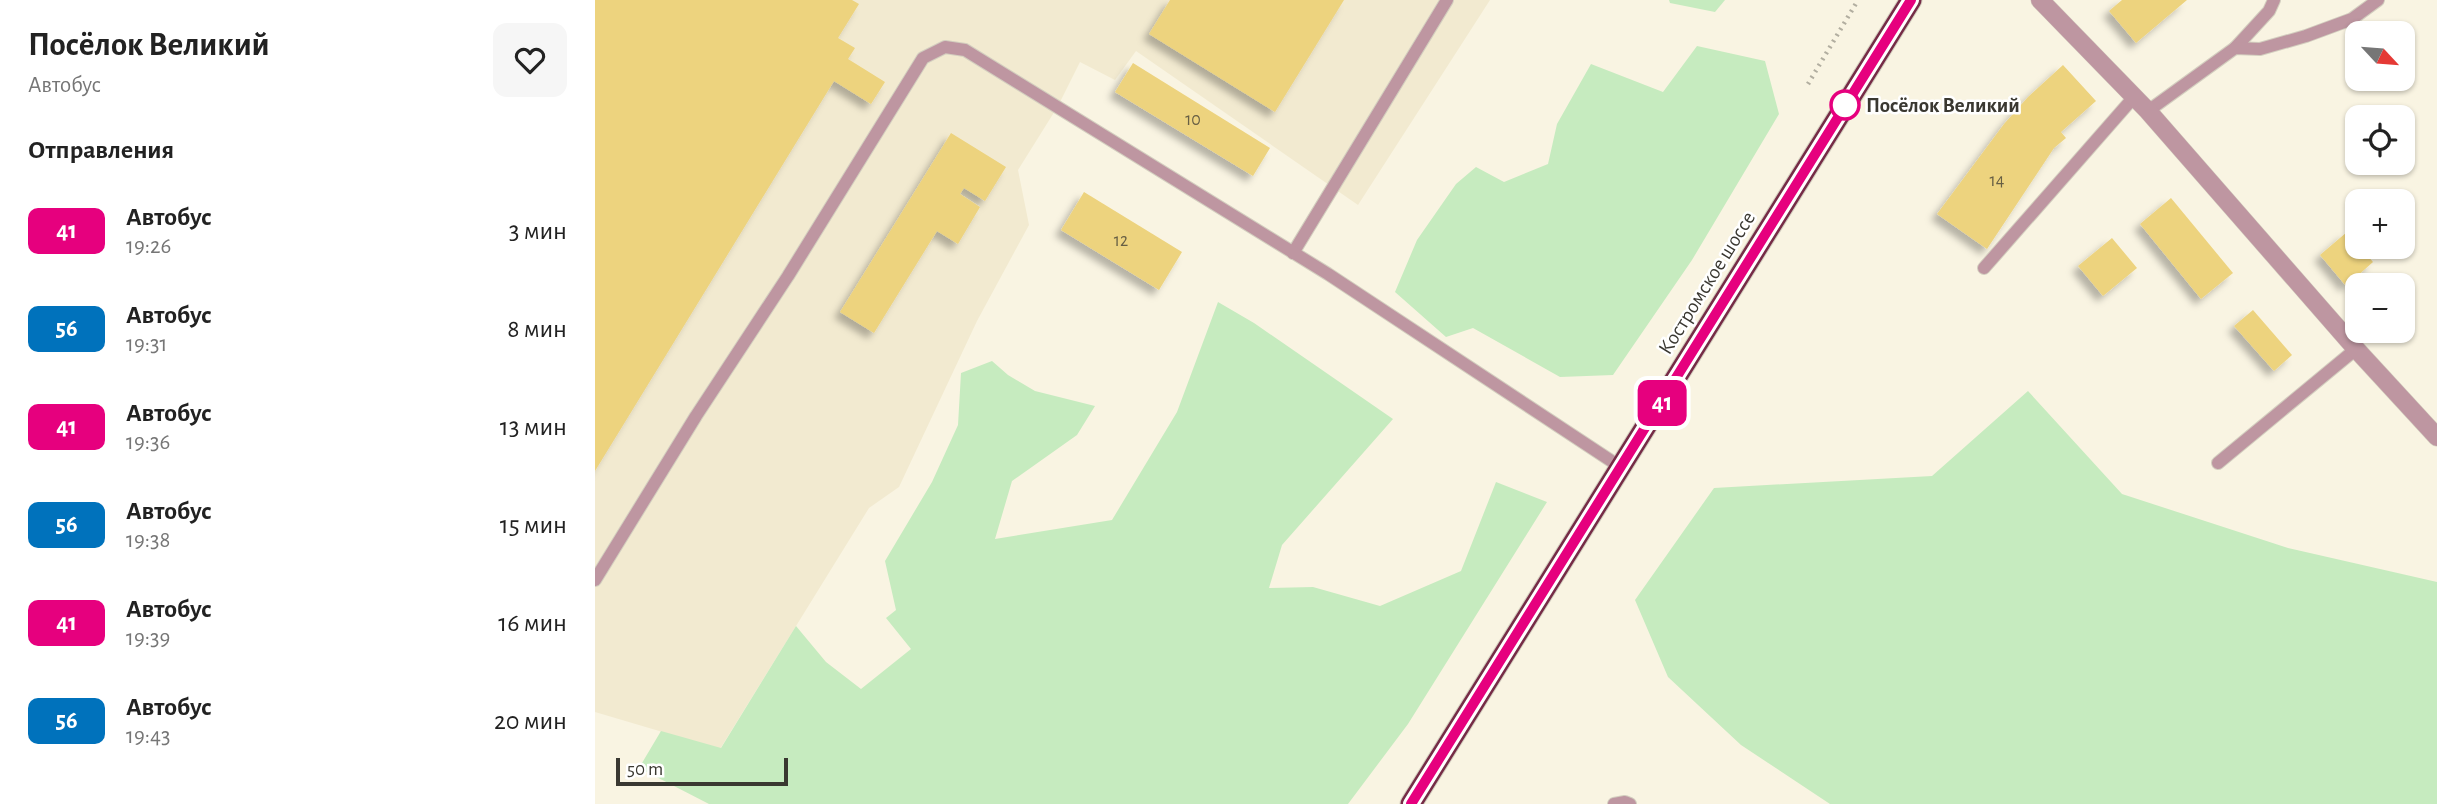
<!DOCTYPE html>
<html lang="ru">
<meta charset="utf-8">
<style>
:root{--surface:#fff;--page:#f6f6f6;--text:#222;--muted:#767676}
body{margin:0;font-family:"Alegreya Sans",sans-serif;background:var(--page);color:var(--text);height:100vh;display:flex;flex-direction:column;font-size:26px;white-space:nowrap}
*{box-sizing:border-box;margin:0}
p{font-size:23px;color:var(--muted)}
.icon{flex:none;width:38px;height:38px;fill:none;stroke:currentColor;stroke-width:2;stroke-linecap:round;stroke-linejoin:round}
.map{position:relative;flex:1;overflow:hidden}
.sheet{display:flex;flex-direction:column;background:var(--surface);width:595px}
.sheet>*{flex:none}
.badge{padding:0 14px;border-radius:10px;font-size:24px;line-height:46px}
.needle{width:46px;rotate:116deg}
.buttons{position:absolute;left:1750px;top:21px;display:grid;gap:14px}
.buttons a{display:grid;place-items:center;width:70px;height:70px;border-radius:14px;background:var(--surface);box-shadow:0 2px 5px #0004;font-size:35px}
.scale{position:absolute;left:21px;bottom:18px;width:172px;box-sizing:border-box;padding-left:7px;border:4px solid #3a3831;border-top:0;font-size:19px;line-height:24px;white-space:nowrap;color:#3a3831;-webkit-text-stroke:5px #fff;paint-order:stroke}
.map>.badge{position:absolute;translate:-50% -50%;box-shadow:0 0 0 4px #fff}
h2{padding:0 28px;font-size:26px;line-height:63px}
.round{display:grid;place-items:center;flex:none;width:74px;height:74px;border-radius:14px;background:var(--page)}
.headline{display:flex;align-items:center;justify-content:space-between;height:119px;padding:0 28px}
h1{font-size:33px;font-weight:700;line-height:52px}
ul{padding:0;list-style:none}
li{display:flex;align-items:center;gap:21px;height:98px;padding:0 28px}
li div{flex:1}
li b{display:block;font-size:26px}
li em{font-style:normal}
li .badge{min-width:77px;font-weight:700;text-align:center}
main{display:flex;flex:1;min-height:0}
.map>svg:first-child{display:block}
.built{fill:#f2ead0}
.green{fill:#c6ebbf}
.building{fill:#edd37e;filter:url(#shadow)}
.lines{fill:none;stroke-linecap:round;stroke-linejoin:round}
.lane-casing{stroke:#d3cebf;stroke-width:14}
.street-casing{stroke:#d3cebf;stroke-width:19}
.highway-casing{stroke:#d3cebf;stroke-width:23}
.path{stroke:#b2aea0;stroke-width:4.5;stroke-dasharray:2 5;stroke-linecap:butt}
.lane{stroke:#be96a1;stroke-width:12}
.street{stroke:#be96a1;stroke-width:18}
.highway{stroke:#762b46;stroke-width:21}
.line-casing{stroke:#fff;stroke-width:16}
.line{stroke:#e6007e;stroke-width:10}
.stop-dot{fill:#fff;stroke:#e6007e;stroke-width:3.5}
.labels{text-anchor:middle;dominant-baseline:central;stroke-width:5;stroke-linejoin:round;paint-order:stroke}
.number-label{font-size:18px;fill:#675f44}
.stop-label{font-size:21px;font-weight:bold;fill:#3a3831;stroke:#fff;text-anchor:start}
.street-label{font-size:21px;fill:#3a3831;stroke:#fff}
</style>
<main>
<section class="sheet">
<div class="headline"><div><h1>Посёлок Великий</h1><p>Автобус</p></div><a class="round"><svg class="icon" aria-label="heart" viewBox="0 0 24 24"><path d="M12 20l-8-8c-3-5 5-10 8-4 3-6 11-1 8 4z"/></svg></a></div>
<h2>Отправления</h2>
<ul>
<li><span class="badge" style="background:#e6007e;color:#fff">41</span><div><b>Автобус</b><p>19:26</p></div><em>3 мин</em></li>
<li><span class="badge" style="background:#0072bc;color:#fff">56</span><div><b>Автобус</b><p>19:31</p></div><em>8 мин</em></li>
<li><span class="badge" style="background:#e6007e;color:#fff">41</span><div><b>Автобус</b><p>19:36</p></div><em>13 мин</em></li>
<li><span class="badge" style="background:#0072bc;color:#fff">56</span><div><b>Автобус</b><p>19:38</p></div><em>15 мин</em></li>
<li><span class="badge" style="background:#e6007e;color:#fff">41</span><div><b>Автобус</b><p>19:39</p></div><em>16 мин</em></li>
<li><span class="badge" style="background:#0072bc;color:#fff">56</span><div><b>Автобус</b><p>19:43</p></div><em>20 мин</em></li>
</ul>
</section>
<div class="map">
<svg width="1842" height="804" viewBox="0 0 1842 804">
<defs>
<filter id="shadow"><feDropShadow dx="-6" dy="6" stdDeviation="3.5" flood-color="#0004"/></filter>
</defs>
<rect width="100%" height="100%" fill="#f9f4e2"/>
<polygon class="built" points="0,0 895,0 763,205 541,51 520,80 485,62 463,106 423,170 434,225 382,321 304,487 274,508 125,749 0,712"/>
<g class="green">
<polygon points="1074,0 1130,0 1120,12 1075,3"/>
<polygon points="1102,46 1170,61 1184,114 1097,260 1018,375 965,377 878,328 851,337 800,292 822,240 861,184 881,167 909,182 953,164 962,124 996,64 1068,92"/>
<polygon points="623,302 659,323 798,419 687,545 674,588 718,587 785,606 866,571 901,482 952,502 813,724 753,804 114,804 44,768 66,731 126,748 201,626 231,662 266,689 316,649 291,618 301,610 290,561 337,482 363,425 366,373 397,361 413,375 440,391 500,406 482,435 417,481 400,539 517,520 582,412"/>
<polygon points="1433,391 1527,494 1693,548 1842,582 1842,804 1235,804 1146,745 1073,677 1040,600 1119,488 1337,476"/>
</g>
<g class="building">
<polygon points="0,0 257,0 264,4 243,38 260,48 253,59 290,82 276,104 239,81 0,471"/>
<polygon points="575,0 749,0 680,112 554,34"/>
<polygon points="1527,0 1592,0 1541,43 1514,11"/>
<polygon points="538,63 675,148 658,176 520,92"/>
<polygon points="1468,65 1501,101 1466,132 1471,138 1459,148 1392,249 1342,214 1409,124 1433,97"/>
<polygon points="356,133 411,167 390,201 369,188 365,194 385,207 363,244 342,231 279,333 245,312"/>
<polygon points="489,192 587,252 564,290 466,230"/>
<polygon points="1576,198 1638,273 1606,299 1545,224"/>
<polygon points="1752,232 1762,247 1765,247 1778,262 1751,286 1725,255"/>
<polygon points="1517,238 1542,268 1508,296 1483,266"/>
<polygon points="1658,310 1697,355 1679,371 1639,326"/>
</g>
<g class="lines">
<g class="lane-casing">
<g id="lane">
<polyline points="1640,48 1674,11 1679,0"/>
<polyline points="1553,111 1640,48 1665,49 1711,36 1757,19 1783,0"/>
<polyline points="698,253 852,0"/>
<polyline points="1389,268 1539,97"/>
<polyline points="1623,463 1761,349"/>
<polyline points="0,580 101,416 193,276 328,58 350,47 370,50 733,274 1027,468"/>
<polyline points="1019,804 1030,802 1035,804"/>
</g>
</g>
<g class="street-casing">
<polyline id="street" points="1445,0 1553,111 1761,349 1842,437"/>
</g>
<g class="highway-casing">
<polyline id="highway" points="816,804 1316,0"/>
</g>
<polyline class="path" points="1213,84 1263,0"/>
<use href="#lane" class="lane"/>
<use href="#street" class="street"/>
<use href="#highway" class="highway"/>
</g>
<g class="lines">
<g class="line-casing">
<polyline id="line" points="816,804 1316,0"/>
</g>
<use href="#line" class="line"/>
</g>
<circle class="stop-dot" cx="1250" cy="105" r="14"/>
<g class="labels">
<g class="number-label">
<text x="598" y="120">10</text>
<text x="1402" y="181">14</text>
<text x="526" y="241">12</text>
</g>
<g class="stop-label">
<text x="1271" y="105">Посёлок Великий</text>
</g>
<g class="street-label">
<text transform="translate(1112 283) rotate(-58)">Костромское шоссе</text>
</g>
</g>
</svg>
<div class="buttons">
<a><svg class="needle" viewBox="-14 -14 28 28"><path d="M0-13l5 13h-10z" fill="#e53935"/><path d="M0 13l5-13h-10z" fill="#767676"/></svg></a>
<a><svg class="icon" aria-label="locate" viewBox="0 0 24 24"><circle cx="12" cy="12" r="6"/><path d="M12 2v4M12 18v4M2 12h4M18 12h4"/></svg></a>
<a>+</a>
<a>−</a>
</div>
<div class="scale">50 m</div>
<b class="badge" style="left:1067px;top:403px;background:#e6007e;color:#fff">41</b>
</div>
</main>
